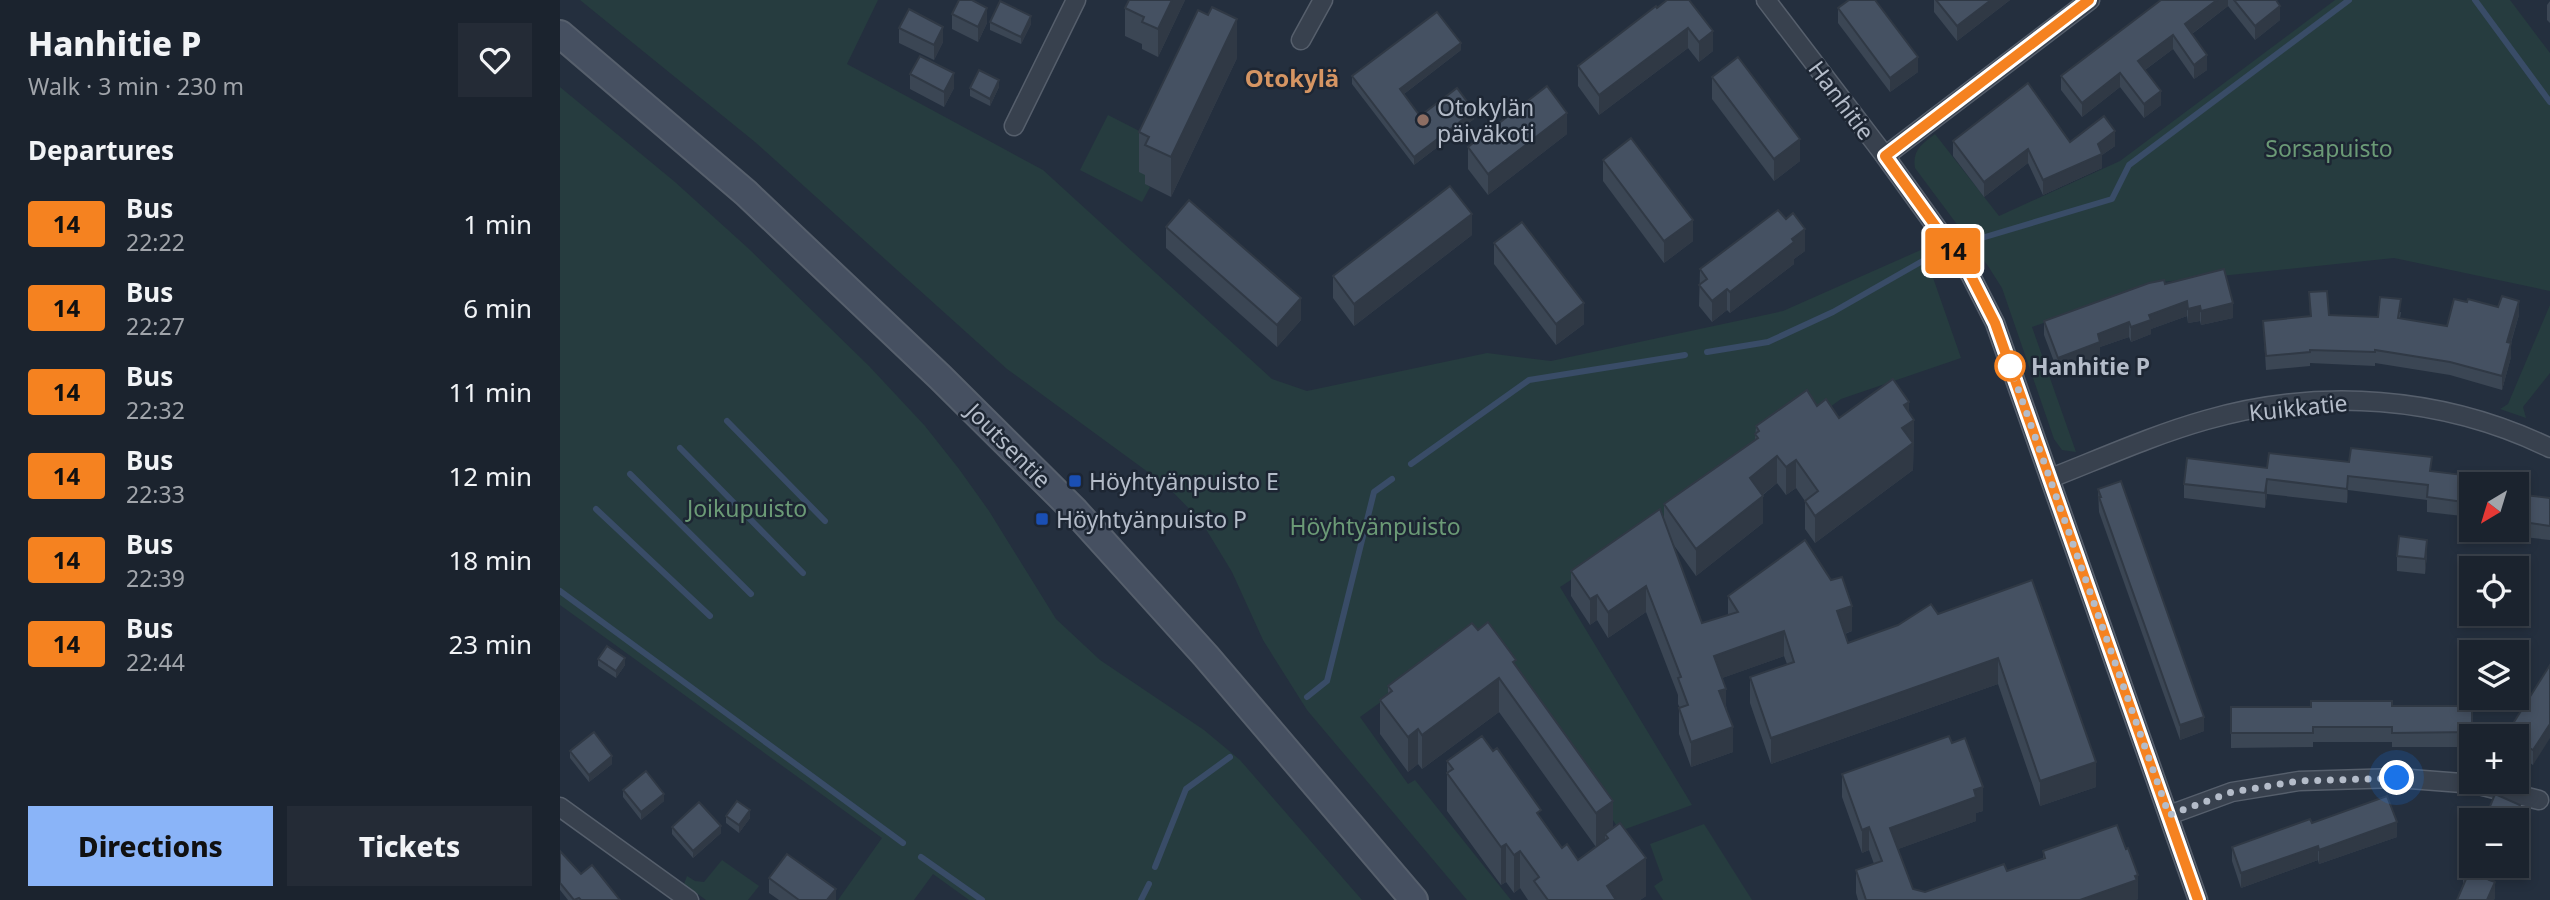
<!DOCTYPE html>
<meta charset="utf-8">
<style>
:root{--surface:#1b232e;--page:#242b36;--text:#f1f3f6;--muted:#a0a4aa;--line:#39404a;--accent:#8ab4f8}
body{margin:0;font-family:"Noto Sans",sans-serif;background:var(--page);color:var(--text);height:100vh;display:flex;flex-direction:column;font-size:26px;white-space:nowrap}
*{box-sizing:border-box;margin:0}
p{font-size:23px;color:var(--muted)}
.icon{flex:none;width:38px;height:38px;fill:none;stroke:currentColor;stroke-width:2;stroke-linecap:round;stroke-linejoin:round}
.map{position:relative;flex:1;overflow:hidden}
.side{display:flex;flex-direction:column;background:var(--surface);width:560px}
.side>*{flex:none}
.badge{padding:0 14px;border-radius:5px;font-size:24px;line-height:46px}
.needle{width:46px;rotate:218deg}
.fabs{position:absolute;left:1899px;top:472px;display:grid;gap:14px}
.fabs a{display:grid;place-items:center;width:70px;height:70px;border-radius:0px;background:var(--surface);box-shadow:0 4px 10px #0003,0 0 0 2px var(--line);font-size:35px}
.you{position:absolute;width:35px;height:35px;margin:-18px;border:5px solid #fff;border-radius:50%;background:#1a73e8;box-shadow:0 0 0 10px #1a73e833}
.map>.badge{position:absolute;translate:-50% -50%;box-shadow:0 0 0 4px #fff}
h2{padding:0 28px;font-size:26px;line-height:63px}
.round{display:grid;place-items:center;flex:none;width:74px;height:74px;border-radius:0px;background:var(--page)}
.summary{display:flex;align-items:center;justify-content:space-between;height:119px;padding:0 28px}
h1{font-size:33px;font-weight:800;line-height:52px}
.primary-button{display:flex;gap:14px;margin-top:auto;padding:14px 28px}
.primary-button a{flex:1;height:80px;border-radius:0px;background:var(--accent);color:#111;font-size:28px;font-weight:800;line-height:80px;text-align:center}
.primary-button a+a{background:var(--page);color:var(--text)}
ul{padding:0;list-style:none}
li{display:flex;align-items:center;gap:21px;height:84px;padding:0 28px}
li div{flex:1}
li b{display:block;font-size:26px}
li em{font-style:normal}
li .badge{min-width:77px;font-weight:700;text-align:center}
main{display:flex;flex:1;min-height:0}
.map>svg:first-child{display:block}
.green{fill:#263c3f}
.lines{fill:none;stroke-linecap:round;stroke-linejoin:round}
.stream{stroke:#394c67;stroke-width:6}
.minor-casing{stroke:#565f6c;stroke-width:21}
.secondary-casing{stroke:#565f6c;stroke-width:30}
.minor{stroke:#38414e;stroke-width:18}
.secondary{stroke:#465061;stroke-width:26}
.wall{fill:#3b4654}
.shaded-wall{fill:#303945}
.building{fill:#455162;stroke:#303945;stroke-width:2}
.line-casing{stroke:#fff;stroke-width:16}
.line{stroke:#f58220;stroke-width:10}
.walk{stroke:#b4bcc9;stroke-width:7;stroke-dasharray:0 12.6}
.education-dot{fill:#8d6e63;stroke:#1d2633;stroke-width:2.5}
.stop-dot{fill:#fff;stroke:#f58220;stroke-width:3.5}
.transit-dot{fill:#1a4fb4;stroke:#1d2633;stroke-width:2.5}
.labels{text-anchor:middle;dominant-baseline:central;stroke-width:5;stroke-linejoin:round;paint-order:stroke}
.street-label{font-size:23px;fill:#b4bcc9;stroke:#1d2633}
.poi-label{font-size:23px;fill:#b4bcc9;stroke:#1d2633;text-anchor:start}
.park-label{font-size:23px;fill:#6b9a76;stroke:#1d2633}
.stop-label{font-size:23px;font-weight:bold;fill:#b4bcc9;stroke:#1d2633;text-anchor:start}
.neighbourhood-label{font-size:24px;font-weight:bold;fill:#d59563;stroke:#1d2633}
</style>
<main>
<section class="side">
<div class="summary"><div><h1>Hanhitie P</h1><p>Walk · 3 min · 230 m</p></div><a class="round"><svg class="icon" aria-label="heart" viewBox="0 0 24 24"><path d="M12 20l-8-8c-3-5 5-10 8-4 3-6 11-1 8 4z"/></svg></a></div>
<h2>Departures</h2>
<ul>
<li><span class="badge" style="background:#f58220;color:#111">14</span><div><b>Bus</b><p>22:22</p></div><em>1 min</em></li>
<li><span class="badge" style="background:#f58220;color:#111">14</span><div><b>Bus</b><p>22:27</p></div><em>6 min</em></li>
<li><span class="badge" style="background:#f58220;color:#111">14</span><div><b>Bus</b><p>22:32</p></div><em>11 min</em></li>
<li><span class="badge" style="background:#f58220;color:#111">14</span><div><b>Bus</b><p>22:33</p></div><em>12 min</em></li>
<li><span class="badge" style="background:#f58220;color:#111">14</span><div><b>Bus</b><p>22:39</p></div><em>18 min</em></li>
<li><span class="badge" style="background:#f58220;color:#111">14</span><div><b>Bus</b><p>22:44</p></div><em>23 min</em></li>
</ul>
<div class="primary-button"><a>Directions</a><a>Tickets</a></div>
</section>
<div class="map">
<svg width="1990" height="900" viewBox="0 0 1990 900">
<rect width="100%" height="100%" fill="#242f3e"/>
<g class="green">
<polygon points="20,0 318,0 287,64 483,170 712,379 747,391 927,353 991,361 1223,311 1363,249 1401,358 1281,399 1195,461 1000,587 1132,805 1060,831 939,643 904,642 800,717 848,784 855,780 951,900 907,900 747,710 703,640 672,572 641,521 607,486 447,369 195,142"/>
<path d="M1775,0H1950L1990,53V291L1834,258L1602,282L1472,327L1516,452L1502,450L1494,439L1442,288L1428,266L1355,168C1352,150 1362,144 1375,134L1439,216L1560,161Z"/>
<polygon points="0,87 115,182 189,249 309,366 365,426 399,469 429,511 496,619 540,660 644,730 680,760 802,900 409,900 373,874 354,900 278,900 322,838 0,605"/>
<polygon points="548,115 595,139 589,177 586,184 590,187 582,202 520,170"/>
<polygon points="1990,305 1990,373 1963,407 1966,418 1940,409 1948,404"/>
<polygon points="1144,824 1192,900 1103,900 1094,886 1103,880 1090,844"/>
<polygon points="162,860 199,886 188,900 146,900 124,884 127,876 135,881 144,882"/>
</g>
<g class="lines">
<g class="stream">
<polyline points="1915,0 1990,102"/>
<polyline points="1415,240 1552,199 1569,165 1789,0"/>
<polyline points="1147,352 1208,342 1273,312 1366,259"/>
<polyline points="167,421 265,521"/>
<polyline points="120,448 243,573"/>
<polyline points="851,464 969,380 1125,355"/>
<polyline points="70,474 191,594"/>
<polyline points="36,509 150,616"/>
<polyline points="0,591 343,843"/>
<polyline points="747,697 767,681 814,492 832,479"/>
<polyline points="361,857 422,900"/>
<polyline points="595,867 626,789 670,757"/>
<polyline points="581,900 589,884"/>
</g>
<g class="minor-casing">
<g id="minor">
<polyline points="1206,0 1325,156 1410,274 1435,323 1638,900"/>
<polyline points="741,40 763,0"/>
<polyline points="454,126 516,0"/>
<polyline points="1325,156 1530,0"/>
<path d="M1491,478C1542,458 1593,435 1646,420C1760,387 1883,396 1990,448"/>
<polyline points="0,807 129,900"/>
<polyline points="1609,815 1672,792 1739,781 1837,778 1915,784 1979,800"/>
</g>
</g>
<g class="secondary-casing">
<polyline id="secondary" points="0,34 186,193 380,377 515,511 646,656 854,900"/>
</g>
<use href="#minor" class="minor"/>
<use href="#secondary" class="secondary"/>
</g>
<g class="wall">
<polygon points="625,0 598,57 582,49 582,44 565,36 565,8"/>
<polygon points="1107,0 1153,51 1139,62 1128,48 1039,115 1018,86 1018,66"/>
<polygon points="1374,0 1450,0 1397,41 1374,12"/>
<polygon points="1601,0 1716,0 1720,20 1695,40 1668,6 1632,34 1647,70 1634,79 1613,49 1585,70 1601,105 1584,118 1560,87 1522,117 1501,90 1501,76"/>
<polygon points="1990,1 1990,23 1987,20 1987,5"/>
<polygon points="1278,8 1358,72 1330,92 1278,23"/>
<polygon points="392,14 427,23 418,42 392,29"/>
<polygon points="430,22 471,24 461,44 430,30"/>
<polygon points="339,28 383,42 374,60 339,43"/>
<polygon points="901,50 844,94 860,116 914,119 854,165 792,84 792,76"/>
<polygon points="677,58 611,197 585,184 585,175 579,172 579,132"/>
<polygon points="350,74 394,88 384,107 350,89"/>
<polygon points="1152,77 1240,161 1214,181 1152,99"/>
<polygon points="439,87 430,106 410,96 410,88"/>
<polygon points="1007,134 928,195 908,169 908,147"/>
<polygon points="1393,141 1510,142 1555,146 1542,155 1542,168 1483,195 1468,163 1424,197 1393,156"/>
<polygon points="1043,160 1133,241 1104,263 1043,181"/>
<polygon points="606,227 741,320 717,347 606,248"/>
<polygon points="912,235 794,326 773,298 773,276"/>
<polygon points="934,243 1024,324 996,345 934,264"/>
<polygon points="1245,251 1234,259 1234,264 1170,313 1167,310 1152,322 1139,306 1140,269"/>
<polygon points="1605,284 1673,318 1641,325 1640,321 1628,323 1627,316 1591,329 1591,334 1571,342 1569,337 1540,347 1540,356 1498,372 1484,335 1484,321"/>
<polygon points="1749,292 1769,315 1818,317 1841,312 1840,318 1887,326 1959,315 1951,343 1951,357 1942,390 1890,375 1815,363 1815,366 1750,363 1750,366 1706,370 1703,321 1750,317"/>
<polygon points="1257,406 1279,418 1349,413 1354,420 1353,470 1255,543 1245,529 1245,501 1236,488 1226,495 1217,483 1203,495 1203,523 1136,576 1113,544 1142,623 1168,615 1168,596 1292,631 1285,634 1288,643 1378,614 1472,580 1536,787 1480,806 1438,684 1211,764 1190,703 1190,677 1227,664 1224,656 1162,678 1173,752 1131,767 1119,734 1119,708 1120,708 1118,704 1118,695 1086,612 1048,638 1037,620 1030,625 1011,596 1011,571 1104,520 1104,504 1195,441 1196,426"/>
<polygon points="1789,462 1872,471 1911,485 1911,517 1867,512 1867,500 1788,490 1787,503 1707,494 1705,508 1624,498 1624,484 1707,468"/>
<polygon points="1538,489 1644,731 1620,740 1539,512"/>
<polygon points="1956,494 1990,498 1990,540 1945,535 1945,530 1956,530"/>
<polygon points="1867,554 1865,574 1837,571 1837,556"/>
<polygon points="38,659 65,665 56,678 38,666"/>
<polygon points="1990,665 1973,765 1956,754 1956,737 1947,737 1947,733"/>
<polygon points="956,667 1053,828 1086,896 1080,900 968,900 960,888 954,893 946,882 941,885 887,811 887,761 981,818 1002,848 1018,860 1036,847 939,712 862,769 858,764 848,772 820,734 820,700 828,694 828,686"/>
<polygon points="1912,706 1912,737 1911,737 1911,747 1832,747 1832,742 1753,742 1753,747 1671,748 1671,707"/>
<polygon points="1392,743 1423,811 1416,813 1416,821 1338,849 1353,889 1365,892 1447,871 1483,858 1483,851 1578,898 1577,900 1298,900 1296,893 1296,870 1314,864 1309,850 1302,853 1282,797 1282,774"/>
<polygon points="10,751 52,764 29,782 10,758"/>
<polygon points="63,790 104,801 81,820 63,797"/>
<polygon points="166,816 190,818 179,833 166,823"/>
<polygon points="1752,823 1837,837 1759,864 1758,860 1681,888 1672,861 1672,847"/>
<polygon points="112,827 161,833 133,858 112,834"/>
<polygon points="0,851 21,874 60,900 8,900 0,890"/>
<polygon points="1903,870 1934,882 1935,897 1934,900 1897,900 1903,885"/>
<polygon points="209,878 276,900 219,900 209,893"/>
</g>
<g class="shaded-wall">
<polygon points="612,0 625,0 598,57 598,29"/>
<polygon points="1431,0 1450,0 1397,41 1397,26"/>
<polygon points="1657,0 1668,0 1668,6 1625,39 1625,24"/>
<polygon points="1720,6 1720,20 1695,40 1695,26"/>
<polygon points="427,8 427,23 418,42 418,27"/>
<polygon points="471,16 471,24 461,44 461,37"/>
<polygon points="677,19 677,58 611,197 611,157"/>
<polygon points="383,27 383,42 374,60 374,45"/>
<polygon points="1128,28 1128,48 1039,115 1039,95"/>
<polygon points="1153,31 1153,51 1139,62 1139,42"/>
<polygon points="1613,35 1613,49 1578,75 1578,61"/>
<polygon points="901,43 901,50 840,97 840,89"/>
<polygon points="1647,55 1647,70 1634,79 1634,65"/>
<polygon points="1358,57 1358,72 1330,92 1330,78"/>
<polygon points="394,73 394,88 384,107 384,92"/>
<polygon points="1560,73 1560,87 1522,117 1522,103"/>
<polygon points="439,80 439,87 430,106 430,99"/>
<polygon points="1601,91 1601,105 1584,118 1584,104"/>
<polygon points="914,111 914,119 854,165 854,157"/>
<polygon points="1007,113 1007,134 928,195 928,174"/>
<polygon points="1555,131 1555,146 1542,155 1542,168 1483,195 1483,180"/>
<polygon points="1240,139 1240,161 1214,181 1214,159"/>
<polygon points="1468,149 1468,163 1424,197 1424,182"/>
<polygon points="912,214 912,235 794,326 794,304"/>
<polygon points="1133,220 1133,241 1104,263 1104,241"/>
<polygon points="1245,229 1245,251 1234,259 1234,264 1170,313 1170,292"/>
<polygon points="1167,289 1167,310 1152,322 1152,301"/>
<polygon points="741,298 741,320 717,347 717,325"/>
<polygon points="1627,301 1627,316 1591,329 1591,334 1571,342 1571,327 1589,315"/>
<polygon points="1959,301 1959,315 1947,355 1947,342"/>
<polygon points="1024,303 1024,324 996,345 996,324"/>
<polygon points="1673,303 1673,318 1641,325 1641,311"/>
<polygon points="1640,306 1640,321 1628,323 1628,309"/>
<polygon points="1569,322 1569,337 1540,347 1540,356 1498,372 1498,358 1538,334"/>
<polygon points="1951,343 1951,357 1942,390 1942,376"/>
<polygon points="1349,402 1349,423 1354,420 1353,470 1255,543 1255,516 1344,405"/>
<polygon points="1217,456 1217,483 1190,505 1190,478"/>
<polygon points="1236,460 1236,488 1226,495 1226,467"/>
<polygon points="1788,476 1788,490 1787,503 1787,489"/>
<polygon points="1707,479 1707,494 1705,508 1705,493"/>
<polygon points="1203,496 1203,523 1136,576 1136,549"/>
<polygon points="1867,540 1867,554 1865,574 1865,559"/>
<polygon points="1086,586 1086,612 1048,638 1048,612"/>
<polygon points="1037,595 1037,620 1030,625 1030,599"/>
<polygon points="1292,606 1292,631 1277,636 1277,611"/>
<polygon points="1224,631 1224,656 1154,681 1154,656"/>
<polygon points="65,658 65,665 56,678 56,671"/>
<polygon points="1438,658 1438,684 1211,764 1211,738"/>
<polygon points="939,678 939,712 862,769 862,735"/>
<polygon points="1166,689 1166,714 1159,691"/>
<polygon points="1644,717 1644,731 1620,740 1620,725"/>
<polygon points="1990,724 1990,738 1973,765 1973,750"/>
<polygon points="1173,727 1173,752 1131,767 1131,742"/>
<polygon points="858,729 858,764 848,772 848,737"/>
<polygon points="52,756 52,764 29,782 29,775"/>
<polygon points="1536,762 1536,787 1480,806 1480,781"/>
<polygon points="1423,787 1423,811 1416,813 1416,821 1330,852 1330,828"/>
<polygon points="104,794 104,801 81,820 81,812"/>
<polygon points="1053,801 1053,835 1045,834 1045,841 1036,847 1036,813"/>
<polygon points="1960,805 1960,820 1956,829 1956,821 1954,821"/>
<polygon points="190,810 190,818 179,833 179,825"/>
<polygon points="1837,822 1837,837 1759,864 1759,850"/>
<polygon points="161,826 161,833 133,858 133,851"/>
<polygon points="1309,827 1309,850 1302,853 1302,830"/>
<polygon points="946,844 946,882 941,885 941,847"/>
<polygon points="1758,846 1758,860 1681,888 1681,873"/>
<polygon points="960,851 960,888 954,893 954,855"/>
<polygon points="1086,858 1086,896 1080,900 1047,900 1047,886"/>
<polygon points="1935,866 1941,866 1929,894 1929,880"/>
<polygon points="1578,875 1578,898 1577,900 1520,900"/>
<polygon points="1935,882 1935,897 1934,900 1927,900"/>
<polygon points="276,889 276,900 267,900"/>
</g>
<g class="building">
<polygon points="399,0 412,0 427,8 418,27 392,14"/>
<polygon points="569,0 612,0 598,29 582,22 584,17 565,8"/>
<polygon points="1107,0 1129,0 1153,31 1139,42 1128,28 1039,95 1018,66 1096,6 1097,8"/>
<polygon points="1289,0 1315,0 1358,57 1330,78 1278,8"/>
<polygon points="1376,0 1431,0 1397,26"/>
<polygon points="1601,0 1657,0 1625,24 1647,55 1634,65 1613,35 1578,61 1601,91 1584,104 1560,73 1522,103 1501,76"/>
<polygon points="1674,0 1716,0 1720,6 1695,26"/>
<polygon points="440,1 471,16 461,37 430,22"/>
<polygon points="652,7 677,19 611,157 585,145 589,137 579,132 638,10 648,15"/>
<polygon points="349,9 383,27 374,45 339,28"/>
<polygon points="877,12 901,43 840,89 860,116 897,88 914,111 854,157 792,76"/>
<polygon points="360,56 394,73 384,92 350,74"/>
<polygon points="1178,57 1240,139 1214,159 1152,77"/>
<polygon points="419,70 439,80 430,99 410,88"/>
<polygon points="1468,83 1510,142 1544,116 1555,131 1538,144 1542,154 1483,180 1468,149 1424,182 1393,141"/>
<polygon points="987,86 1007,113 928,174 908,147"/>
<polygon points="1071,138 1133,220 1104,241 1043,160"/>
<polygon points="890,186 912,214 794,304 773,276"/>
<polygon points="629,200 741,298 717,325 606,227"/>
<polygon points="1218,210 1226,219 1233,213 1245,229 1232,239 1234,242 1170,292 1167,289 1152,301 1139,285 1147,279 1140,269"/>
<polygon points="962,222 1024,303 996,324 934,243"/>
<polygon points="1664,269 1673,303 1641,311 1640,306 1628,309 1627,301 1589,315 1591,320 1571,327 1569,322 1538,334 1540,342 1498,358 1484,321 1589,283 1604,280 1605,284"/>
<polygon points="1767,291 1769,315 1818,317 1820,297 1841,299 1838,318 1887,326 1894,299 1907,302 1908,299 1938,307 1942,296 1959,301 1947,342 1951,343 1942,376 1890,362 1815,350 1815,352 1750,350 1750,352 1706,356 1703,321 1751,316 1749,292"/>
<polygon points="1333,379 1349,402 1344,405 1354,420 1342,428 1353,443 1255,516 1245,501 1258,491 1236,460 1226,467 1217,456 1190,478 1203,496 1136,549 1104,504 1198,438 1195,434 1199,431 1196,426 1247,390 1257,406 1266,399 1279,418"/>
<polygon points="1791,448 1872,457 1870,471 1952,481 1951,485 1911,485 1911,503 1867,497 1868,485 1788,476 1787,489 1707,479 1705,493 1624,484 1627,458 1707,468 1709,453 1789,462"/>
<polygon points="1561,481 1644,717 1620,725 1539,497 1541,497 1538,489"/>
<polygon points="1956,494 1990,498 1990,526 1956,521"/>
<polygon points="1100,509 1142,623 1178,612 1168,596 1245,540 1271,580 1282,577 1292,606 1277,611 1288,643 1338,625 1371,604 1378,614 1472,580 1536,762 1480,781 1438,658 1211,738 1190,677 1234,662 1224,631 1154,656 1166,689 1159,691 1173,727 1131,742 1119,708 1128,705 1118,678 1121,677 1086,586 1048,612 1037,595 1030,599 1011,571"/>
<polygon points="1839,536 1867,540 1865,559 1837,556"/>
<polygon points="928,622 956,660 953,662 1053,801 1036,813 939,678 862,735 858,729 848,737 820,700 832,691 828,686 912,623 918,630"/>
<polygon points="47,646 65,658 56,671 38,659"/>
<polygon points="1990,665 1990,724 1973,750 1956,740 1956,737 1952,737 1947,733"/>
<polygon points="1751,701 1832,701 1832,706 1912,706 1912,732 1832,733 1832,727 1753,727 1753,733 1671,733 1671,707 1751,707"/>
<polygon points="34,732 52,756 29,775 10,751"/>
<polygon points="922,736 933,751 937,748 981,810 977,813 1002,848 1007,844 1018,860 1048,838 1045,834 1060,823 1086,858 1047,886 1056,900 988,900 974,881 979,877 960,851 954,855 946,844 941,847 887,773 893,769 887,761"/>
<polygon points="1389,736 1392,743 1405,738 1423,787 1414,790 1416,797 1330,828 1353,889 1365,892 1444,864 1447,871 1485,858 1483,851 1557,825 1566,849 1568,848 1578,875 1575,876 1577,880 1520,900 1306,900 1296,870 1322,861 1309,827 1302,830 1282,774"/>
<polygon points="86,771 104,794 81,812 63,790"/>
<polygon points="1935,794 1960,805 1954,821 1924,821"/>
<polygon points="1827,796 1837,822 1759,850 1758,846 1681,873 1672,847 1750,819 1752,823"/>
<polygon points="177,801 190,810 179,825 166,816"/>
<polygon points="139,802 161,826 133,851 112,827"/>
<polygon points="0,851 21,874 32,865 60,900 21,900 19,898 14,900 0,883"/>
<polygon points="1911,852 1911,866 1935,866 1929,880 1935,882 1927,900 1897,900 1909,872 1903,870"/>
<polygon points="227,854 276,889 267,900 239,900 209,878"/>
</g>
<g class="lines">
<g class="line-casing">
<polyline id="line" points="1529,0 1325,156 1410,274 1435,323 1638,900"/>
</g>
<use href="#line" class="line"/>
<polyline class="walk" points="1450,366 1609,815 1672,792 1739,781 1837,778"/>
</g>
<circle class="education-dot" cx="863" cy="120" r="7"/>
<circle class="stop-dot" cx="1450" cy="366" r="14"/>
<g class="transit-dot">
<rect x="508" y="474" width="14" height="14" rx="3.5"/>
<rect x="475" y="512" width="14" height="14" rx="3.5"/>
</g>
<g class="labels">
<g class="street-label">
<text transform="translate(1282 100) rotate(53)">Hanhitie</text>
<text transform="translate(1738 407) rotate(-6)">Kuikkatie</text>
<text transform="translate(449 445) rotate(45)">Joutsentie</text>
</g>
<g class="poi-label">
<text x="877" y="107">Otokylän<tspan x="877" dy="26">päiväkoti</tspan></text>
<text x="529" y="481">Höyhtyänpuisto E</text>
<text x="496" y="519">Höyhtyänpuisto P</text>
</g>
<g class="park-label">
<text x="1769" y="148">Sorsapuisto</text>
<text x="187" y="508">Joikupuisto</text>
<text x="815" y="526">Höyhtyänpuisto</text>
</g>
<g class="stop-label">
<text x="1471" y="366">Hanhitie P</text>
</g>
<g class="neighbourhood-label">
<text x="732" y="77">Otokylä</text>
</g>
</g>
</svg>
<div class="fabs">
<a><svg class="needle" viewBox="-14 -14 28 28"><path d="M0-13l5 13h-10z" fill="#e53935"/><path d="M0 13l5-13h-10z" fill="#a0a4aa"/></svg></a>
<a><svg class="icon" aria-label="locate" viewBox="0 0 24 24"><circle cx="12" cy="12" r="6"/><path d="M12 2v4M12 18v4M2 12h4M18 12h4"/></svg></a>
<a><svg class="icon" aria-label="layers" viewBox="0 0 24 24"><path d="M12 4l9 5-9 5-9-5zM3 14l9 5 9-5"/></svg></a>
<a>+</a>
<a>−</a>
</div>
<div class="you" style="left:1837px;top:778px"></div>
<b class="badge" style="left:1393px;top:251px;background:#f58220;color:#111">14</b>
</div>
</main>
